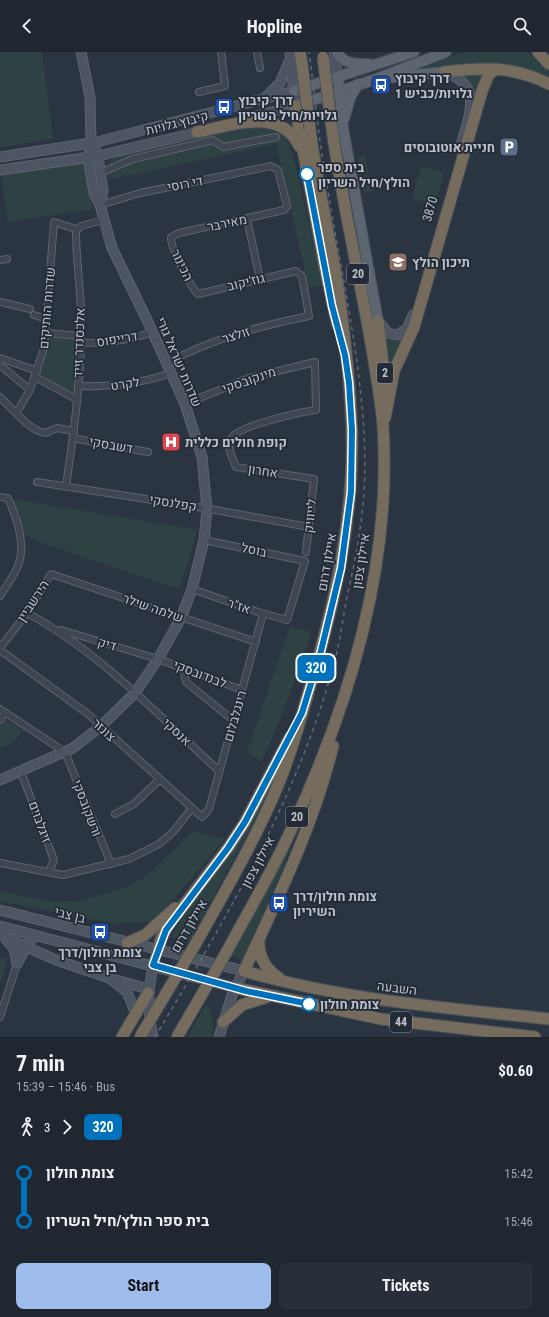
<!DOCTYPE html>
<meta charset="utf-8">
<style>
:root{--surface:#202731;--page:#282f39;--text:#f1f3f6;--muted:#a2a5ab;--accent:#9ebded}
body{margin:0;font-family:"Roboto Condensed",Heebo,sans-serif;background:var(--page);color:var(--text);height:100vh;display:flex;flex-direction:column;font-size:15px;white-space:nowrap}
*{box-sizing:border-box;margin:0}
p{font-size:13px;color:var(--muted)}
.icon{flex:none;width:22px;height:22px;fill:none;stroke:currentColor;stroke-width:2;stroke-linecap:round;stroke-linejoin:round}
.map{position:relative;height:985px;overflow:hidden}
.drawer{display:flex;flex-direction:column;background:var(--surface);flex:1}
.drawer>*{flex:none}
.badge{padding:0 8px;border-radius:6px;font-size:14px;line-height:26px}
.map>.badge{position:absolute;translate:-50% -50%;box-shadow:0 0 0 2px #fff}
.legs{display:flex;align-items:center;gap:6px;height:44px;padding:0 16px;font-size:13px}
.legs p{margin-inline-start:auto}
.overview{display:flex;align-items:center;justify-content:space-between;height:68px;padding:0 16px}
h1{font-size:22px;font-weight:700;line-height:30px}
.button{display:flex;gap:8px;margin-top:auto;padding:8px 16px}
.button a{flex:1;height:46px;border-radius:8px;background:var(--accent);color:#111;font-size:16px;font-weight:700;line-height:46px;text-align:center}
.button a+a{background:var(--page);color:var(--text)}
ul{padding:0 16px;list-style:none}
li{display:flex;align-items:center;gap:14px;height:48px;font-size:15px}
li i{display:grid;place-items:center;width:6px;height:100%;margin:0 5px;background:currentColor}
li i::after{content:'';width:10px;height:10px;margin:-5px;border:3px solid;border-radius:50%;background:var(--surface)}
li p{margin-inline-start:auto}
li:first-child i{background:linear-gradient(#0000 50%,currentColor 0)}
li:last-child i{background:linear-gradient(currentColor 50%,#0000 0)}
header{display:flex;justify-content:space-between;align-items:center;height:52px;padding:0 16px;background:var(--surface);font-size:18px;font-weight:700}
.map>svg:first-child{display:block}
.green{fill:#2e4143}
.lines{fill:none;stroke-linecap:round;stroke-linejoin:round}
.street-casing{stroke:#5d646e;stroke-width:8}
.secondary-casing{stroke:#5d646e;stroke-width:11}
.primary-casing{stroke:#484f5a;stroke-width:12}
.highway-casing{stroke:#49515b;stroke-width:13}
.street{stroke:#3f4651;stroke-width:6}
.secondary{stroke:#4d5563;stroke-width:9}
.primary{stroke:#5d6570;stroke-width:10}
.highway{stroke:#766c5d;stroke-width:11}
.rail{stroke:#616a77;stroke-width:1.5;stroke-dasharray:4 4;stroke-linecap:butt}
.highway-bridge-casing{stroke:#49515b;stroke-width:13;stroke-linecap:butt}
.highway-bridge{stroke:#766c5d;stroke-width:11}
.line-1-casing{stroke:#fff;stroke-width:9}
.line-1{stroke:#0072bc;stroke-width:6}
.stop-1-dot{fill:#fff;stroke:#0072bc;stroke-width:2}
.labels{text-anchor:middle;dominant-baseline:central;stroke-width:3.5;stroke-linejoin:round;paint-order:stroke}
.shield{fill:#232b36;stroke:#8e949e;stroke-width:1}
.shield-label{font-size:12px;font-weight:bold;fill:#bcc1cb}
.poi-label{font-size:13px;font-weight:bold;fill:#bcc1cb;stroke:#232b36;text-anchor:start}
.street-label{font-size:13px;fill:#bcc1cb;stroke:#232b36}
.stop-label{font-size:13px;font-weight:bold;fill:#bcc1cb;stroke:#232b36;text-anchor:start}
</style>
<header><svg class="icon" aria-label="back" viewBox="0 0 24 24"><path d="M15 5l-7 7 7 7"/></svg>Hopline<svg class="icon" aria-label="search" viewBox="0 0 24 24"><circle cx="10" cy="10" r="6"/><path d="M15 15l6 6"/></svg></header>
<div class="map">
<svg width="549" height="985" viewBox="0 0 549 985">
<rect width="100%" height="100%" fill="#2b3441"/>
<g class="green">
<polygon points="0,0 42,0 53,87 0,95"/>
<polygon points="466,0 528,0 549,21 549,27 539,23 413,21 414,17"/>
<polygon points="489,18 473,48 453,20"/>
<polygon points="247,75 272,76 285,82 294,107 323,233 309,236 276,92 108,128 109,111 116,102"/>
<polygon points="365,103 369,121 360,123 357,105"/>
<polygon points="83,110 93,157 8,170 1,122"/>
<polygon points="421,114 444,120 435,153 412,147"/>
<polygon points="369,122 373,140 364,142 361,124"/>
<polygon points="382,280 404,283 400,298 389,318"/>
<polygon points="47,284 79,285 75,344 38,324 47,298"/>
<polygon points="11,447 197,478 189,507 178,537 34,488 22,480 19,461"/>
<polygon points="290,574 312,580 280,668 261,710 247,700"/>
<polygon points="5,667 24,679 10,692 0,696 0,674"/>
<polygon points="261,749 264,752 189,890 171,886 183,865 232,797"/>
<polygon points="308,752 280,823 242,908 230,904"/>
<polygon points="193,779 225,787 161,862 149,872 148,870 122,870 121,873 0,849 0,839 51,850 78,849 127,835 142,827 155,816"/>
<polygon points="0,905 7,907 0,933"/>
<path d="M206,952C214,962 214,973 212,985H187Z"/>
</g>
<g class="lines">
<g class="street-casing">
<g id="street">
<polyline points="257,0 260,16"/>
<polyline points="199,40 225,34 221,0"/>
<polyline points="102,120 133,107 213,88 223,95 276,85"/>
<path d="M100,153L140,141L271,114L278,118L287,154L284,158L179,181L171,185C170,195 190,234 198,242L296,219L302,224L309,264C260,274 211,287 167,311"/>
<polyline points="247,167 260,227"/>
<polyline points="0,208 7,207"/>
<polyline points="0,250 30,257"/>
<polyline points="34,263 47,267"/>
<polyline points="46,281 81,284"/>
<path d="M80,291C106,291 128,289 152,280"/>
<polyline points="0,306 37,319"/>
<polyline points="0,313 30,338"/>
<polyline points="35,325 76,347"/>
<path d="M78,334C110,335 140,332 171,321"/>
<polyline points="0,345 26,371 36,378 45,381 57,376 74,379"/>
<path d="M185,352L249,326L315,310L316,358C301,360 235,374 230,388C227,397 233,407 236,415L314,427L306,500"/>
<polyline points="17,360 30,338 44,296 54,170 76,177"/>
<polyline points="73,386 148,400"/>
<polyline points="37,430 210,457 309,475"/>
<path d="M66,434C74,379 82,322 81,267C81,238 76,208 76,179L81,174L103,168"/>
<path d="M0,445L8,446C16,464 26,491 19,511C15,523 7,533 0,544"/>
<polyline points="192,537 258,560 287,568 305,509 204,488"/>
<path d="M27,561C100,600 158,663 219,719"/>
<polyline points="61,578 158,607 242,638"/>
<polyline points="0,596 27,561 51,522 256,590"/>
<polyline points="0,598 88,662 202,765 209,757 263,562"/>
<polyline points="183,616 186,630 234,669"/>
<polyline points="0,657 65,700 111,812"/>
<polyline points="0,668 5,660"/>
<polyline points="21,720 54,808 49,819"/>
<polyline points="115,762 134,752 159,728"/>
<polyline points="0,811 63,823 129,807 159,792 173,780 192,756"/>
<polyline points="0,965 17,912"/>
</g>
</g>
<g class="secondary-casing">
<g id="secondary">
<polyline points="334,0 338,25"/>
<path d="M445,20C484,34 469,63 461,93"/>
<polyline points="266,45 280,31 289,10"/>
<polyline points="244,67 295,54 290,0"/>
<polyline points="96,99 98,104 103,139 100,153"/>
<polyline points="0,105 97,90 294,39"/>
<polyline points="0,118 98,104 203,79"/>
<polyline points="379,270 388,281 397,283 407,277 413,263"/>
<polyline points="0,728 73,696 100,675 135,641 158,607 181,566 192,537 204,488 207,457 202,405 185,352 148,270 112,196 100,153 94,141 88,106 91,91 90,45 81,0"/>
<polyline points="0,858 244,919 232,943 219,985"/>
<polyline points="0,874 236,936"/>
<polyline points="0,883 56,908 109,926 127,940 136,962"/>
<polyline points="6,887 14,897 17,912"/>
<polyline points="17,912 30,888 37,884"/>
<polyline points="116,928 148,937"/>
<path d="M153,985C146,954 148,927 158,897"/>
</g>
</g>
<g class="primary-casing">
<g id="primary">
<path d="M337,0C344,13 356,12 369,12"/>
<polyline points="338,25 343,76 378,269"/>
<polyline points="385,26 444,20"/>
<polyline points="294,39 414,0"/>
<polyline points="295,54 373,28 446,0"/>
<polyline points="344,67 350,46 358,32"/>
</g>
</g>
<g class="highway-casing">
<g id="highway">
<polyline points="300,0 302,12"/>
<polyline points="538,0 549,12"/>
<path d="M444,20C483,15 513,14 549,32"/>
<polyline points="295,54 325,217 337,271"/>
<path d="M197,80C229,74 281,54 299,94"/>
<polyline points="378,269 386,338"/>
<polyline points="385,366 394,319 414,275 482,39 489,22 496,17"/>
<path d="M333,694C314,772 278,846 244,919C343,948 447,956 549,967"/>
<path d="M259,887C258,904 265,917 279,926"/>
<polyline points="127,891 145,883 175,856"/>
<path d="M195,893C223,843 253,792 276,738C289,708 298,677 307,645C335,552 357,458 351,360C349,323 345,286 340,249C332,192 317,135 310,77"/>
<polyline points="158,897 162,884 170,871 228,796 245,770 290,685"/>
<path d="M226,901C248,860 272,820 291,778C349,654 392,512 383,374C381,348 376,322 372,297C359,221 341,146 331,70"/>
<polyline points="236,936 381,967 535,985"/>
<polyline points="223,970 242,953 267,945"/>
<polyline points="122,985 148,941"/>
</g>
</g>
<use href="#street" class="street"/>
<use href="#secondary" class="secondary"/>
<use href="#primary" class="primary"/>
<use href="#highway" class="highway"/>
<path class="rail" d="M155,985C224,870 294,752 331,622C339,597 342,571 347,545C357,501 365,457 365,412C364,318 342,226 327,134C319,90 315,45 309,0"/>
<g class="highway-bridge-casing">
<g id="highway-bridge">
<polyline points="323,5 331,70"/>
<polyline points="302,12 310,77"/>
<polyline points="140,985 195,893"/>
<polyline points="177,985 226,901"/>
</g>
</g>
<use href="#highway-bridge" class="highway-bridge"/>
</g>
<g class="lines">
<g class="line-1-casing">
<polyline id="line-1" points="307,122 332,254 345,303 349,331 352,378 351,440 341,516 321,599 302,661 245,770 228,796 166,878 153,913 246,939 309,952"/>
</g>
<use href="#line-1" class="line-1"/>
</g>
<defs>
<g id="bus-square" transform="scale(1)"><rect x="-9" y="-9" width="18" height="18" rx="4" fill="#1a4fb4" stroke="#232b36"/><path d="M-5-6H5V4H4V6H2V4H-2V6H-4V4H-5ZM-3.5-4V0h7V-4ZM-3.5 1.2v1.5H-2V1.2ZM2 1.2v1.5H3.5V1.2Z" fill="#fff"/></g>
<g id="parking-square" transform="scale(1)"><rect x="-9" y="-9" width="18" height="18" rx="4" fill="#5c6f8a" stroke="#232b36"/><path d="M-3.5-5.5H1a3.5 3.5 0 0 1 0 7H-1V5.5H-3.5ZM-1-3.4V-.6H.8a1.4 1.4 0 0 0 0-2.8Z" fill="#fff"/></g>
<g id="school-square" transform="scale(1)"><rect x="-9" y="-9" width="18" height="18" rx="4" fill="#8d6e63" stroke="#232b36"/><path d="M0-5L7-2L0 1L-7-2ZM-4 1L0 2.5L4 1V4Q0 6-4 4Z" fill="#fff"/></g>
<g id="hospital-square" transform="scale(1)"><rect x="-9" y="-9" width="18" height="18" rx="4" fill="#e0444e" stroke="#232b36"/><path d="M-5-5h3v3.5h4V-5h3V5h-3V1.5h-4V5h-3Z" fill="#fff"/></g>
</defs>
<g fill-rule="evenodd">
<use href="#bus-square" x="381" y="33"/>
<use href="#bus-square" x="224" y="55"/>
<use href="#parking-square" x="509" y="95"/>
<use href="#school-square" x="398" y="210"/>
<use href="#hospital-square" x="171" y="390"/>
<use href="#bus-square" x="279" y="851"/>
<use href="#bus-square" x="100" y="880"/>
</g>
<g class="stop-1-dot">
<circle cx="307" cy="122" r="7"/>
<circle cx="309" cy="952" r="7"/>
</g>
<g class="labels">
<g class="shield">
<rect x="347" y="212" width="22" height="20" rx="3"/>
<rect x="377" y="311" width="16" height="20" rx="3"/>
<rect x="286" y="755" width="22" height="20" rx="3"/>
<rect x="390" y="960" width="22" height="20" rx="3"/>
</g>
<g class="shield-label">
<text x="358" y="222">20</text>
<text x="385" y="321">2</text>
<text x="297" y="765">20</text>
<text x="401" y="970">44</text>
</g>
<g class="poi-label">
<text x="395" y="26">דרך קיבוץ<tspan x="395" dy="15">גלויות/כביש 1</tspan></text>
<text x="238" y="48">דרך קיבוץ<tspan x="238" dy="15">גלויות/חיל השריון</tspan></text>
<text x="495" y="95" text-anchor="end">חניית אוטובוסים</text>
<text x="412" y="210">תיכון הולץ</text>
<text x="185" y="390">קופת חולים כללית</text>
<text x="293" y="844">צומת חולון/דרך<tspan x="293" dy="15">השיריון</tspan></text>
<text x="100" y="900" text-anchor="middle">צומת חולון/דרך<tspan x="100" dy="15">בן צבי</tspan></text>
</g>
<g class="street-label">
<text transform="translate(177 71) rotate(-14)">קיבוץ גלויות</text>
<text transform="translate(185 132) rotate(-11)">די רוסי</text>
<text transform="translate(430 157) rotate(-74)">3870</text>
<text transform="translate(227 171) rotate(-12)">מאירבר</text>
<text transform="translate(182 213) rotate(64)">הכינור</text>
<text transform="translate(246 230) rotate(-13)">גוז'יקוב</text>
<text transform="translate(47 256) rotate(-85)">שדרות הותיקים</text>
<text transform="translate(236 283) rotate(-17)">זולצר</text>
<text transform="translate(117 287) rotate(-9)">דרייפוס</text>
<text transform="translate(79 291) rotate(-88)">אלכסנדר זייד</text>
<text transform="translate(179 310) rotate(67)">שדרות ישראל גורי</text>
<text transform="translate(249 328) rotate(-19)">מינקובסקי</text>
<text transform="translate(125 332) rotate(-8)">לקרט</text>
<text transform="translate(111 393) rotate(10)">דשבסקי</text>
<text transform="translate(263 419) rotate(9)">אחרון</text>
<text transform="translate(173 451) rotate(9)">קפלנסקי</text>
<text transform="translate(310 464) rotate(-84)">לייוויק</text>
<text transform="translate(254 498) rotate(12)">בוסל</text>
<text transform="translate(361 509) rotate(-81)">איילון צפון</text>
<text transform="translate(327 510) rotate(-80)">איילון דרום</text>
<text transform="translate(33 549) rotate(-57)">הירשביין</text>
<text transform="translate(239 554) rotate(19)">אז"ר</text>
<text transform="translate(153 556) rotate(19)">שלמה שילר</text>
<text transform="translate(107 592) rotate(16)">דיק</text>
<text transform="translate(200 622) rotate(21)">לבנדובסקי</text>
<text transform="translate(235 664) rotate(-74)">רינגלבלום</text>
<text transform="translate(104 678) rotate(43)">צונזר</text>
<text transform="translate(177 680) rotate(43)">אנסקי</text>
<text transform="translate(87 756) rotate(69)">ורשקובסקי</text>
<text transform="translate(40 770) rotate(70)">זיגלבוים</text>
<text transform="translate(258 810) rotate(-62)">איילון צפון</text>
<text transform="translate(70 863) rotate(14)">בן צבי</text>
<text transform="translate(189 874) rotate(-60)">איילון דרום</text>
<text transform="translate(397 936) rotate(7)">השבעה</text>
</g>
<g class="stop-label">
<text x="318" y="115">בית ספר<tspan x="318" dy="15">הולץ/חיל השריון</tspan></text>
<text x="320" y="952">צומת חולון</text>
</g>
</g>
</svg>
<b class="badge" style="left:316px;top:616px;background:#0072bc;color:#fff">320</b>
</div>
<section class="drawer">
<div class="overview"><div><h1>7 min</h1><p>15:39 – 15:46 · Bus</p></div><b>$0.60</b></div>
<div class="legs"><svg class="icon" aria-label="walk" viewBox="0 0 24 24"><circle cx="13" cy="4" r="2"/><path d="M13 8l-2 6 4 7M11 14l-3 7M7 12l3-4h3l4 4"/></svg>3<svg class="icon" aria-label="forward" viewBox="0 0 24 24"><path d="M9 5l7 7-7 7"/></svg><b class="badge" style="background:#0072bc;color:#fff">320</b></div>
<ul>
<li><i style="color:#0072bc"></i><b>צומת חולון</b><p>15:42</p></li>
<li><i style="color:#0072bc"></i><b>בית ספר הולץ/חיל השריון</b><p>15:46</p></li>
</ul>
<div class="button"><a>Start</a><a>Tickets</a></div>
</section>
